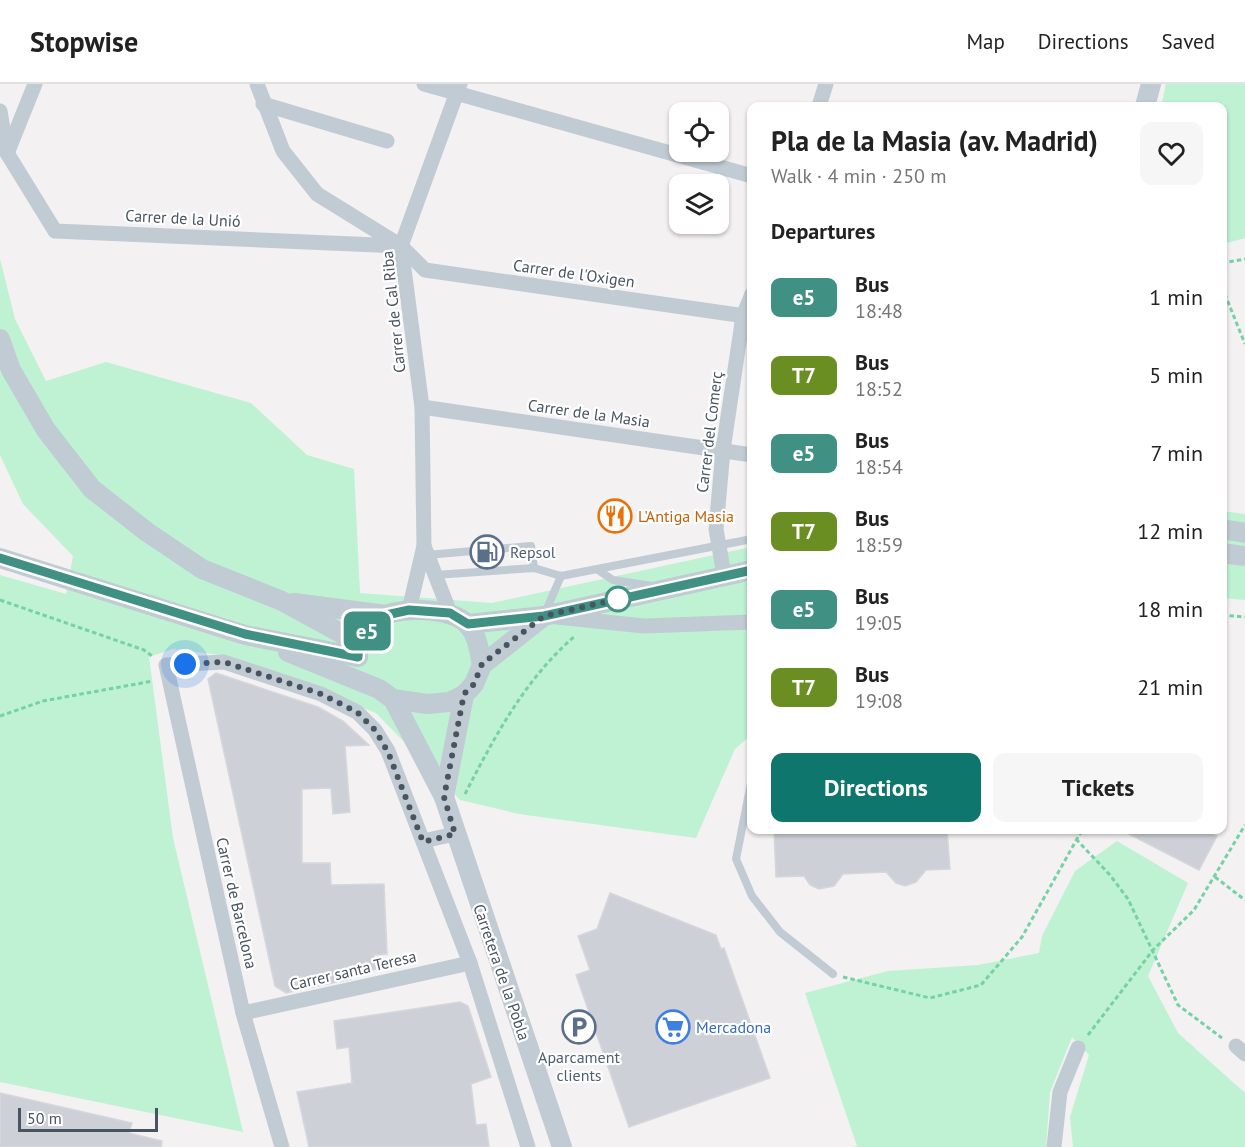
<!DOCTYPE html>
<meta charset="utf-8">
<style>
:root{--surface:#fff;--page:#f6f6f6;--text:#222;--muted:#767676;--line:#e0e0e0;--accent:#0f766e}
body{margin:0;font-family:"PT Sans",sans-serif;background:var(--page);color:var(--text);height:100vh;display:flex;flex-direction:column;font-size:22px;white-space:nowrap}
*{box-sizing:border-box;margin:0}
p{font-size:20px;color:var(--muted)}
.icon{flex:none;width:33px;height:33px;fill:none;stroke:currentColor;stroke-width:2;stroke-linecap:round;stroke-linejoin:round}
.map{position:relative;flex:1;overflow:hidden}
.details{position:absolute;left:747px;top:18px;width:480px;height:732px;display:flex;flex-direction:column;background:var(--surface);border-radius:12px;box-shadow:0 2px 4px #0004}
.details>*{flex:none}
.badge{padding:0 12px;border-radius:9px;font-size:21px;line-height:39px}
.controls{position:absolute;left:669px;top:18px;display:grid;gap:12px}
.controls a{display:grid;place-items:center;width:60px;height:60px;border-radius:12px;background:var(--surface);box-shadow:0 2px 4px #0004;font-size:30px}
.scale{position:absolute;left:18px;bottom:15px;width:140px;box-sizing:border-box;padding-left:6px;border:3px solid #485460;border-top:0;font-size:16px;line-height:21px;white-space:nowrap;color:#485460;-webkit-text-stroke:4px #fff;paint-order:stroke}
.you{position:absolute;width:30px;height:30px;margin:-15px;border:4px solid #fff;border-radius:50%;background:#1a73e8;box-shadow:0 0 0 9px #1a73e833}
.map>.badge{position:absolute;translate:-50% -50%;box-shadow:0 0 0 3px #fff}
h2{padding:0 24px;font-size:22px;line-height:54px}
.round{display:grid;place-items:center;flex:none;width:63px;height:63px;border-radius:12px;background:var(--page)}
.head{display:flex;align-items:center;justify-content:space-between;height:102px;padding:0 24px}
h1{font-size:28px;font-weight:700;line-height:45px}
.action{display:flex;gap:12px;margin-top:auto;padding:12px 24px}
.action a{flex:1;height:69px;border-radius:12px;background:var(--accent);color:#fff;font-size:24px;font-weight:700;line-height:69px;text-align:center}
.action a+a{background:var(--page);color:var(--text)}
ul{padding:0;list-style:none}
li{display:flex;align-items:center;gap:18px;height:78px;padding:0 24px}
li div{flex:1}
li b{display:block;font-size:22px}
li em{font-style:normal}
li .badge{min-width:66px;font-weight:700;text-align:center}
header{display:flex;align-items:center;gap:36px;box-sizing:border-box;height:84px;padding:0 30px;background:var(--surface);border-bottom:2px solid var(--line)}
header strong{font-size:28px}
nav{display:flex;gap:33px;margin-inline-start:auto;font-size:21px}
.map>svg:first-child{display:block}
.green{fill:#bef2d3}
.building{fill:#cdd0d6;stroke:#d5d7dd;stroke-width:1.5}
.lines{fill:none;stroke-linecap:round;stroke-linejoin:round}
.path{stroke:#74d2a5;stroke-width:3;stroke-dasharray:4.5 3;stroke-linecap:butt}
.service{stroke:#c1cbd3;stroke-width:8}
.minor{stroke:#c1cbd3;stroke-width:15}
.tertiary{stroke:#c1cbd3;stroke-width:20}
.line-casing{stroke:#fff;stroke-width:14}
.line{stroke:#409183;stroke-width:9}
.walk{stroke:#485460;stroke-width:6;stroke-dasharray:0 10.8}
.stop-dot{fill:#fff;stroke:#409183;stroke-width:3}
.labels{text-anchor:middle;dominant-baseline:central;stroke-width:4.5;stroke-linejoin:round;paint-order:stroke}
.street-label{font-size:16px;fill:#485460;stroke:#fff}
.food-label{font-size:16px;fill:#c56008;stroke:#fff;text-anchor:start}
.service-label{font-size:16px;fill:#4e5e75;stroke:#fff;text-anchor:start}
.shop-label{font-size:16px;fill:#366cbe;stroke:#fff;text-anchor:start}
</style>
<header>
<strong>Stopwise</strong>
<nav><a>Map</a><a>Directions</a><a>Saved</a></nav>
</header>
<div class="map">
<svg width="1245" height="1063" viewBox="0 0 1245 1063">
<rect width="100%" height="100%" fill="#f3f1f1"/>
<g class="green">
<polygon points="1166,0 1245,0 1245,154 1223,160 1222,22 1161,22"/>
<polygon points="0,175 15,235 46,297 106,278 251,319 307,371 354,385 360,509 492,519 751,463 751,651 735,665 696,754 519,730 460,716 376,629 228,572 173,565 149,573 173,754 243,1048 0,998 0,491 66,510 73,472 23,420 0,371"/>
<polygon points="1222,427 1245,430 1245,516 1223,514"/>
<polygon points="1117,757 1188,799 1148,892 1178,949 1245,1009 1245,1063 1073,1063 1070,1033 1089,971 1072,953 1050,1008 1046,1063 853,1063 857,1062 805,909 888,887 978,881 1039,869 1042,852 1075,787"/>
</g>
<g class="building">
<polygon points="216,589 318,623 343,637 369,661 345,662 350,728 333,730 331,704 302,705 302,779 330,779 331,801 384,800 387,870 374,871 377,885 351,891 351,895 286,909 275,902 208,595"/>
<polygon points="774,746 947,746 950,785 926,786 916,798 905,802 896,799 886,788 843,790 834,802 819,805 810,801 804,792 776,793"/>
<polygon points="1121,746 1203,746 1217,752 1199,786"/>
<polygon points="610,809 716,851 721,865 724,864 770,994 629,1043 576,891 590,886 578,852 597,845"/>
<polygon points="460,918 468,922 491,993 471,1000 476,1041 486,1040 489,1063 309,1063 297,1008 352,999 349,963 337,965 334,937"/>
<polygon points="0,1009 132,1039 129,1049 162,1057 161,1063 0,1063"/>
</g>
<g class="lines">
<g class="path">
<polyline points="1222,179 1245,175"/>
<polyline points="1222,203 1245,260"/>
<polyline points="0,516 144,566 152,572"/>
<polyline points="1222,531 1245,533"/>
<polyline points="0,632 43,617 153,597"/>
<path d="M465,710C495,652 525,595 575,552"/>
<polyline points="1076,755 1110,791 1128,815 1178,921 1222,954"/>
<polyline points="1215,793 1245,816"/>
<polyline points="843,893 930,914 981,901 1022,853 1082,746"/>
<polyline points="1088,951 1153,866 1194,826 1245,741"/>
</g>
<g class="service">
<polyline points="427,471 531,462 534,484"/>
<polyline points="598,486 613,496 652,502"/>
<polyline points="435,491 534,484 561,492 752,455"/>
<polyline points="545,529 561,492"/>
<polyline points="752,694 736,775 752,812 780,848 833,890"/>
</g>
<g class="minor">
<polyline points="257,0 283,67 317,110 401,162 425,186 752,233"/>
<polyline points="424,0 752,92"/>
<polyline points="263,20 387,57"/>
<polyline points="819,22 826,0"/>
<polyline points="0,27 7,69 55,147 400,162"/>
<polyline points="8,67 35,0"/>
<polyline points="422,323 752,371"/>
<polyline points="424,462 450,529"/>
<polyline points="724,491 716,445 723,366 743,232 752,210"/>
<polyline points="409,526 424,462 422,323 401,162 460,0"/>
<polyline points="557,533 644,542 752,538"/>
<polyline points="423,757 455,750"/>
<polyline points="243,929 470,879"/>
<polyline points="1236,962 1245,970"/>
<polyline points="282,1063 243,929 166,581 224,578 321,610 357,628 375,646 388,667 470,879 528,1063"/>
<polyline points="1054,1063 1060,1008 1078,964"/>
</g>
<g class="tertiary">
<polyline points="1145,22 1151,0"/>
<polyline points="0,255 11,286 46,346 92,405 147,448 202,485 282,517 359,559"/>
<polyline points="1222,445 1245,449"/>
<polyline points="1222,469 1245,472"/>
<polyline points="0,474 245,551 358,573"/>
<polyline points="294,519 386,531"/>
<polyline points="468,540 544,532 752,486"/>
<polyline points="288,568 379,605 393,615 427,620 449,618 464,611 474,600 482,581 544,532"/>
<path d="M358,570C359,557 367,542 379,534C398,522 453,523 468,541C478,552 479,567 482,581"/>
<polyline points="393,615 444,713 562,1063"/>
<polyline points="444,713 464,611"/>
</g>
</g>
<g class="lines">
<g class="line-casing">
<polyline id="line" points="0,474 245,550 358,573 359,559 370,542 386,531 409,526 450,529 468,540 544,532 752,486"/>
</g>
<use href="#line" class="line"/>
<polyline class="walk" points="185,580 224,578 321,610 357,628 375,646 388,668 423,758 455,750 444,713 464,610 474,600 482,580 544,532 618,515"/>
</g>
<defs>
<g id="restaurant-ring" transform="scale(1.725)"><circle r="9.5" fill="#fff" stroke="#e8710a" stroke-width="1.5"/><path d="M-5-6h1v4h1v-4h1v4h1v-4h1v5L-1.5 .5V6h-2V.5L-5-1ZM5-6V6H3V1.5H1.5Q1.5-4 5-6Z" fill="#e8710a"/></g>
<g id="fuel-ring" transform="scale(1.725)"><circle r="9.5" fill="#fff" stroke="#5c6f8a" stroke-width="1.5"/><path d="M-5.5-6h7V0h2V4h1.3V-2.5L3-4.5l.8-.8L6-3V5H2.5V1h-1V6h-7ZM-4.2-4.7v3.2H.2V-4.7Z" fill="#5c6f8a"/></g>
<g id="parking-ring" transform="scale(1.725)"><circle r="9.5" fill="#fff" stroke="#5c6f8a" stroke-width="1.5"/><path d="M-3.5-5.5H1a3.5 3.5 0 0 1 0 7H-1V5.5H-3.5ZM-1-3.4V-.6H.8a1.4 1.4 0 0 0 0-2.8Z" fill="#5c6f8a"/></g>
<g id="supermarket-ring" transform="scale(1.725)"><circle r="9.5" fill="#fff" stroke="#3f7fe0" stroke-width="1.5"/><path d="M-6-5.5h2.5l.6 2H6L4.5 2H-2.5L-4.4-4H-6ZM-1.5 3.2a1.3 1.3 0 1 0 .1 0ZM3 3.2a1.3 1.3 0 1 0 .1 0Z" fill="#3f7fe0"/></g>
</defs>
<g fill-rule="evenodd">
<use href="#restaurant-ring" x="615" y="432"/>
<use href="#fuel-ring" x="487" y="468"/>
<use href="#parking-ring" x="579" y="943"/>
<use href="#supermarket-ring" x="673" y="943"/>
</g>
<circle class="stop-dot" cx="618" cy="515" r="12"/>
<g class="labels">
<g class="street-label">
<text transform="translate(183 134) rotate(3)">Carrer de la Unió</text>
<text transform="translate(574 189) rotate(8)">Carrer de l'Oxigen</text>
<text transform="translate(393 228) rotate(-96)">Carrer de Cal Riba</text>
<text transform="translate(589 329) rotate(8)">Carrer de la Masia</text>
<text transform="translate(709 348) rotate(-83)">Carrer del Comerç</text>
<text transform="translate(237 819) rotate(77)">Carrer de Barcelona</text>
<text transform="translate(353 886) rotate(-13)">Carrer santa Teresa</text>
<text transform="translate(502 888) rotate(71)">Carretera de la Pobla</text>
</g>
<g class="food-label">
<text x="638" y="432">L'Antiga Masia</text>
</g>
<g class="service-label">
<text x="510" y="468">Repsol</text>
<text x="579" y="973" text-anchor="middle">Aparcament<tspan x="579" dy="18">clients</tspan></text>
</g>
<g class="shop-label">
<text x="696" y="943">Mercadona</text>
</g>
</g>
</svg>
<div class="controls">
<a><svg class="icon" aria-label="locate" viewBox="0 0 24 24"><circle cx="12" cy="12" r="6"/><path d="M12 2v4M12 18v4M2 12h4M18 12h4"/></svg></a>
<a><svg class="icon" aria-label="layers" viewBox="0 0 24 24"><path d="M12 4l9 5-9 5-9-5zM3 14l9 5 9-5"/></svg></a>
</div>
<div class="scale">50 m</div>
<div class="you" style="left:185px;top:580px"></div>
<b class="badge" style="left:367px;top:547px;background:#409183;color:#fff">e5</b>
<section class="details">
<div class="head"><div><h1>Pla de la Masia (av. Madrid)</h1><p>Walk · 4 min · 250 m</p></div><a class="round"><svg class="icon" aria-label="heart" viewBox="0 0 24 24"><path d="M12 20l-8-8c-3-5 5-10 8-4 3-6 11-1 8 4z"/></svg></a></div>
<h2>Departures</h2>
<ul>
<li><span class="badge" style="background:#409183;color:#fff">e5</span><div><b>Bus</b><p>18:48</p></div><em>1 min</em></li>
<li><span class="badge" style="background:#6b8e23;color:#fff">T7</span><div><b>Bus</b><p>18:52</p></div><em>5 min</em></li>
<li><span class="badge" style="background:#409183;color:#fff">e5</span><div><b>Bus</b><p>18:54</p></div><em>7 min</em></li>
<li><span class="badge" style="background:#6b8e23;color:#fff">T7</span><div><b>Bus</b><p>18:59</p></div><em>12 min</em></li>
<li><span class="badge" style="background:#409183;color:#fff">e5</span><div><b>Bus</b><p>19:05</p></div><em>18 min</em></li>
<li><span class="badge" style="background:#6b8e23;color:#fff">T7</span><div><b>Bus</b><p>19:08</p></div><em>21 min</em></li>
</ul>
<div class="action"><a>Directions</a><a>Tickets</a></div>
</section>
</div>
